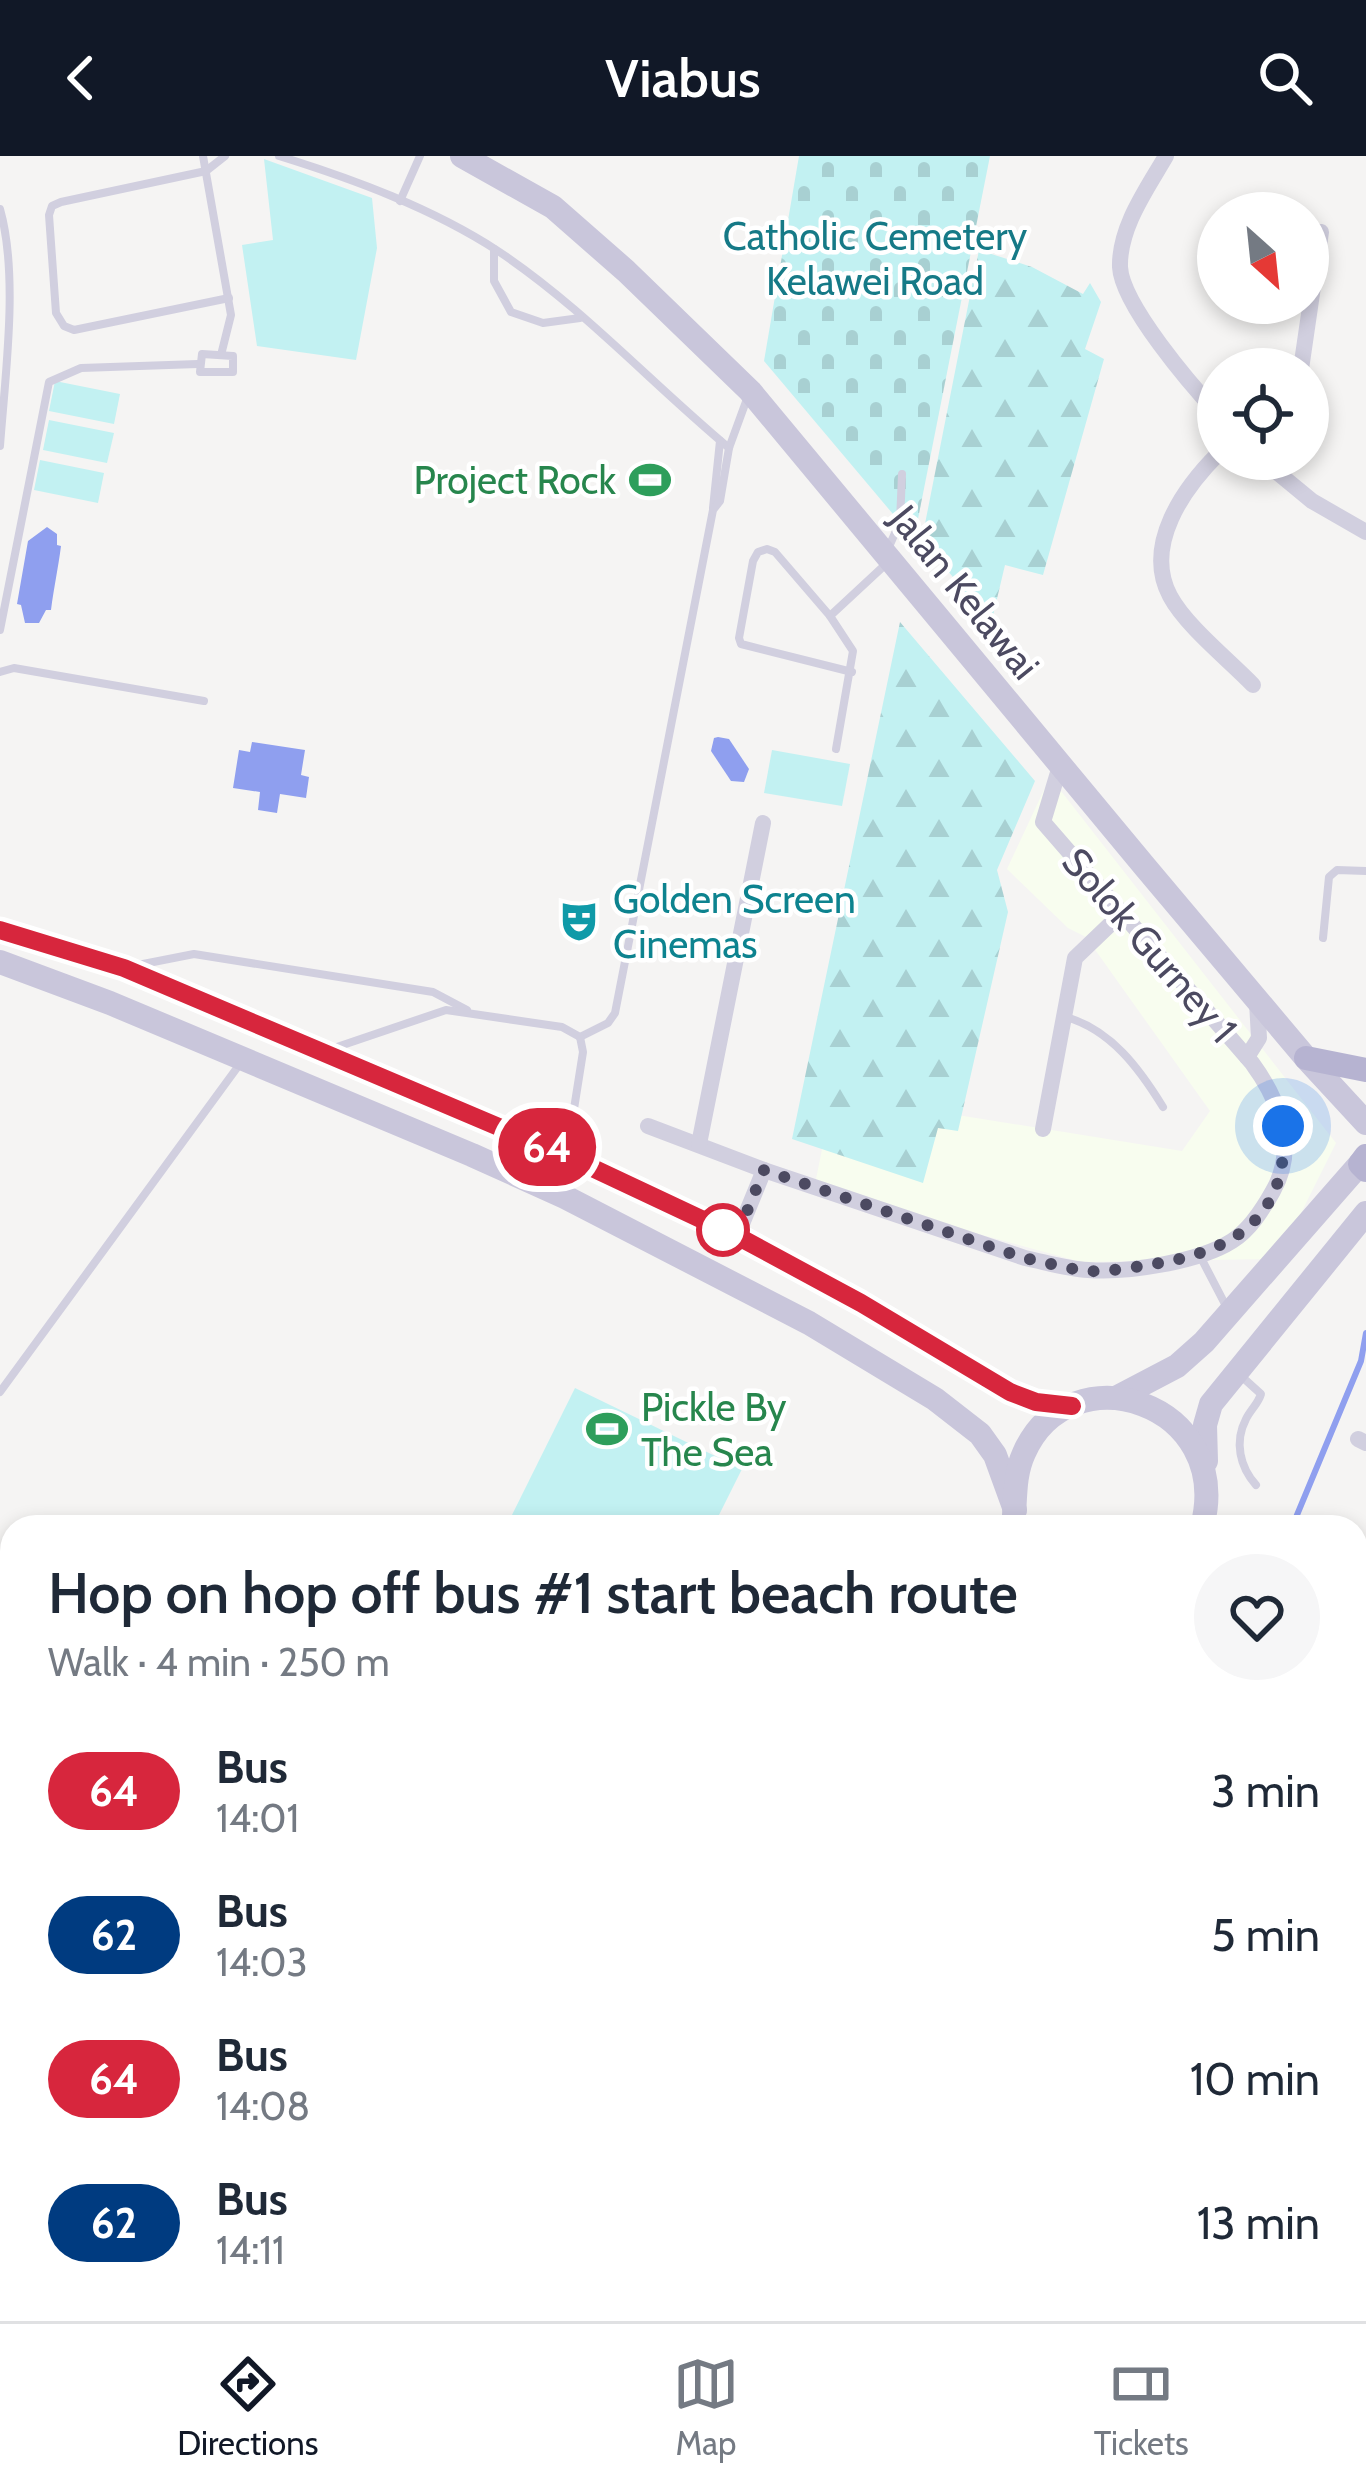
<!DOCTYPE html>
<meta charset="utf-8">
<style>
:root{--surface:#fff;--page:#f6f6f7;--text:#1f2937;--muted:#747a83;--line:#e0e1e3;--accent:#111827}
body{margin:0;font-family:Cabin,sans-serif;background:var(--page);color:var(--text);height:100vh;display:flex;flex-direction:column;font-size:45px;white-space:nowrap}
*{box-sizing:border-box;margin:0}
p{font-size:39px;color:var(--muted)}
.icon{flex:none;width:66px;height:66px;fill:none;stroke:currentColor;stroke-width:2;stroke-linecap:round;stroke-linejoin:round}
.map{position:relative;flex:1;overflow:hidden}
.panel{position:absolute;left:0px;top:1359px;width:1368px;height:807px;display:flex;flex-direction:column;background:var(--surface);border-radius:36px 36px 0 0;box-shadow:0 6px 18px #0003}
.panel>*{flex:none}
.badge{padding:0 24px;border-radius:39px;font-size:42px;line-height:78px}
.needle{width:78px;rotate:153deg}
.controls{position:absolute;left:1197px;top:36px;display:grid;gap:24px}
.controls a{display:grid;place-items:center;width:132px;height:132px;border-radius:50%;background:var(--surface);box-shadow:0 6px 18px #0003;font-size:60px}
.you{position:absolute;width:60px;height:60px;margin:-30px;border:9px solid #fff;border-radius:50%;background:#1a73e8;box-shadow:0 0 0 18px #1a73e833}
.map>.badge{position:absolute;translate:-50% -50%;box-shadow:0 0 0 6px #fff}
.round{display:grid;place-items:center;flex:none;width:126px;height:126px;border-radius:63px;background:var(--page)}
.head{display:flex;align-items:center;justify-content:space-between;height:204px;padding:0 48px}
h1{font-size:57px;font-weight:600;line-height:90px}
ul{padding:0;list-style:none}
li{display:flex;align-items:center;gap:36px;height:144px;padding:0 48px}
li div{flex:1}
li b{display:block;font-size:45px}
li em{font-style:normal}
li .badge{min-width:132px;font-weight:700;text-align:center}
header{display:flex;justify-content:space-between;align-items:center;height:156px;padding:0 48px;background:var(--accent);color:#fff;font-size:54px;font-weight:600}
.menu{display:flex;justify-content:space-around;align-items:center;height:168px;border-top:3px solid var(--line);background:var(--surface);font-size:33px;color:var(--muted)}
.menu a{display:grid;justify-items:center;gap:6px}
.menu .active{color:var(--accent)}
.map>svg:first-child{display:block}
.commercial{fill:#f8fdef}
.forest{fill:url(#forest-firs)}
.cemetery{fill:url(#cemetery-stones)}
.park{fill:#c2f1f2}
.water{fill:#8f9fef}
.lines{fill:none;stroke-linecap:round;stroke-linejoin:round}
.stream{stroke:#8f9fef;stroke-width:6}
.service{stroke:#d1cfdf;stroke-width:8}
.minor{stroke:#d1cfdf;stroke-width:16}
.secondary{stroke:#c9c6db;stroke-width:24}
.primary{stroke:#b6b3d1;stroke-width:24}
.line-casing{stroke:#fff;stroke-width:27}
.line{stroke:#d7263d;stroke-width:18}
.walk{stroke:#4c4a61;stroke-width:12;stroke-dasharray:0 21.6}
.stop-dot{fill:#fff;stroke:#d7263d;stroke-width:6}
.labels{text-anchor:middle;dominant-baseline:central;stroke-width:9;stroke-linejoin:round;paint-order:stroke}
.park-label{font-size:39px;fill:#167a87;stroke:#fff}
.leisure-label{font-size:39px;fill:#27864d;stroke:#fff;text-anchor:end}
.street-label{font-size:39px;fill:#4c4a61;stroke:#fff}
.culture-label{font-size:39px;fill:#0d838f;stroke:#fff;text-anchor:start}
</style>
<header><svg class="icon" aria-label="back" viewBox="0 0 24 24"><path d="M15 5l-7 7 7 7"/></svg>Viabus<svg class="icon" aria-label="search" viewBox="0 0 24 24"><circle cx="10" cy="10" r="6"/><path d="M15 15l6 6"/></svg></header>
<div class="map">
<svg width="1366" height="2165" viewBox="0 0 1366 2165">
<defs>
<pattern id="forest-firs" width="22" height="20" patternUnits="userSpaceOnUse" patternTransform="scale(3)"><rect width="22" height="20" fill="#c2f1f2"/><path d="M5 1l3.5 6h-7zM16 11l3.5 6h-7z" fill="#a8d0d2"/></pattern>
<pattern id="cemetery-stones" width="16" height="16" patternUnits="userSpaceOnUse" patternTransform="scale(3)"><rect width="16" height="16" fill="#c2f1f2"/><path d="M2 7V4a2 2 0 0 1 4 0v3zM10 15v-3a2 2 0 0 1 4 0v3z" fill="#a8d0d2"/></pattern>
</defs>
<rect width="100%" height="100%" fill="#f5f4f3"/>
<polygon class="commercial" points="1050,621 1336,987 1278,1103 1081,1106 814,1033 833,939 1182,995 1210,955 1086,781 1068,772 1007,713"/>
<g class="forest">
<polygon points="979,94 1032,111 1083,138 1090,127 1101,146 1085,193 1104,203 1043,419 1005,409 991,468 922,383"/>
<polygon points="900,466 1035,625 997,714 1008,756 958,975 938,972 923,1027 792,983"/>
</g>
<polygon class="cemetery" points="799,0 990,0 914,383 764,205"/>
<g class="park">
<polygon points="264,3 372,42 377,92 356,204 257,190 242,89 273,84"/>
<polygon points="55,225 120,238 114,268 49,255"/>
<polygon points="49,264 114,277 107,307 43,294"/>
<polygon points="40,304 104,317 98,347 34,334"/>
<polygon points="772,594 850,608 842,650 764,637"/>
<polygon points="575,1232 742,1313 713,1371 506,1371"/>
</g>
<g class="water">
<path d="M47,371L57,378V389L61,390C58,413 54,431 51,454H46L39,467H25L21,449L17,448L28,385Z"/>
<polygon points="718,581 729,583 749,613 744,626 731,625 711,595 714,582"/>
<polygon points="252,586 305,594 301,619 309,621 306,642 280,638 277,657 258,654 260,636 233,632 239,594 250,596"/>
<polygon points="1363,1596 1366,1600 1366,1761 1356,1760 1356,1601"/>
<polygon points="1356,2107 1366,2108 1366,2165 620,2165 629,2154 1356,2154"/>
</g>
<g class="lines">
<polyline class="stream" points="1292,1371 1361,1205 1366,1177"/>
<g class="service">
<polyline points="203,0 231,159 221,199"/>
<polyline points="225,0 206,15 61,46 52,50 49,59 56,157 64,170 74,174 229,142"/>
<path d="M279,0C353,23 432,52 498,95C582,151 651,227 729,292"/>
<polyline points="400,45 420,0"/>
<path d="M0,53C19,120 5,220 0,290"/>
<polyline points="494,93 494,125 511,156 543,167 580,162"/>
<polygon points="202,198 233,200 233,216 200,216"/>
<polyline points="713,352 720,285"/>
<polyline points="887,395 900,366 902,318"/>
<polyline points="830,460 775,396 767,393 758,396 753,405 739,482 741,488 852,516"/>
<polyline points="0,474 49,226 81,212 198,208"/>
<polyline points="0,516 14,512 204,545"/>
<polyline points="836,593 853,495 830,460 886,408"/>
<polyline points="1323,782 1329,721 1337,714 1366,715"/>
<polyline points="138,809 194,798 433,836 467,854"/>
<path d="M1066,861C1111,874 1139,912 1163,951"/>
<polyline points="580,881 608,867 615,857 713,354 720,345 729,292 748,240"/>
<polyline points="334,892 446,854 562,871 580,881"/>
<polyline points="567,997 583,896 580,881"/>
<polyline points="1200,1100 1226,1150"/>
<path d="M1240,1219L1261,1238C1258,1248 1251,1253 1246,1263C1234,1286 1240,1311 1256,1329"/>
<polyline points="0,1236 242,905"/>
</g>
<g class="minor">
<path d="M1166,0C1147,33 1119,71 1120,111C1122,149 1192,230 1218,258"/>
<polyline points="1301,213 1321,76"/>
<path d="M1218,298C1184,332 1143,389 1170,440C1186,470 1229,504 1253,529"/>
<polyline points="1261,303 1312,345 1366,376"/>
<polyline points="1247,901 1259,882 1257,846"/>
<path d="M648,970L764,1014L1025,1102C1045,1106 1067,1113 1088,1114C1127,1117 1199,1106 1232,1085C1250,1074 1263,1053 1273,1035C1298,991 1279,944 1252,907L1043,666L1060,610"/>
<polyline points="1043,973 1075,802 1122,757"/>
<polyline points="699,988 763,667"/>
<polyline points="737,1080 764,1014"/>
<polyline points="1358,1283 1366,1287"/>
<polyline points="1356,1576 1366,1581"/>
</g>
<g class="secondary">
<polyline points="462,0 553,51 626,115 750,235 1146,712 1306,902 1366,967"/>
<polyline points="0,774 124,812 567,1000 737,1080 861,1147 1010,1236 1036,1246 1072,1250"/>
<polyline points="0,806 110,847 472,999 565,1041 809,1167 935,1243 980,1278 995,1299 1015,1354"/>
<polyline points="1116,1242 1177,1210 1204,1186 1360,1008"/>
<polyline points="1206,1305 1205,1269 1211,1248 1366,1057"/>
<path d="M1013,1371C1016,1345 1013,1321 1024,1297C1070,1193 1235,1247 1202,1371"/>
<polyline points="501,2154 508,2165"/>
<polyline points="445,2165 460,2154"/>
<polyline points="553,2165 563,2154"/>
</g>
<g class="primary">
<polyline points="1306,902 1366,914"/>
<polyline points="1366,1000 1360,1008 1366,1014"/>
</g>
</g>
<g class="lines">
<g class="line-casing">
<polyline id="line" points="0,774 124,812 567,1000 737,1080 861,1147 1010,1236 1036,1246 1072,1250"/>
</g>
<use href="#line" class="line"/>
<path class="walk" d="M723,1074L737,1080L764,1014L1024,1102C1045,1106 1067,1113 1089,1115C1110,1116 1133,1111 1154,1108C1235,1095 1290,1060 1283,970"/>
</g>
<defs>
<g id="stadium-bare" transform="scale(3.24)"><path d="M0-5a6.5 5 0 1 0 0 10a6.5 5 0 1 0 0-10ZM-3.5-1.8h7v3.6h-7Z" fill="#2e9e5b" stroke="#fff" stroke-width="2.5" paint-order="stroke"/></g>
<g id="theatre-bare" transform="scale(3.24)"><path d="M-5-5.5Q0-4 5-5.5V0Q5 5 0 6Q-5 5-5 0ZM-3.3-2.5H-1v1.5H-3.3ZM1-2.5H3.3v1.5H1ZM-2.8 1Q0 5.5 2.8 1Z" fill="#0f9aa8" stroke="#fff" stroke-width="2.5" paint-order="stroke"/></g>
</defs>
<g fill-rule="evenodd">
<use href="#stadium-bare" x="650" y="324"/>
<use href="#theatre-bare" x="579" y="765"/>
<use href="#stadium-bare" x="607" y="1273"/>
</g>
<circle class="stop-dot" cx="723" cy="1074" r="24"/>
<g class="labels">
<g class="park-label">
<text x="875" y="80">Catholic Cemetery<tspan x="875" dy="45">Kelawei Road</tspan></text>
</g>
<g class="leisure-label">
<text x="616" y="324">Project Rock</text>
<text x="641" y="1251" text-anchor="start">Pickle By<tspan x="641" dy="45">The Sea</tspan></text>
</g>
<g class="street-label">
<text transform="translate(965 436) rotate(51)">Jalan Kelawai</text>
<text transform="translate(1150 789) rotate(49)">Solok Gurney 1</text>
</g>
<g class="culture-label">
<text x="613" y="743">Golden Screen<tspan x="613" dy="45">Cinemas</tspan></text>
</g>
</g>
</svg>
<div class="controls">
<a><svg class="needle" viewBox="-14 -14 28 28"><path d="M0-13l5 13h-10z" fill="#e53935"/><path d="M0 13l5-13h-10z" fill="#747a83"/></svg></a>
<a><svg class="icon" aria-label="locate" viewBox="0 0 24 24"><circle cx="12" cy="12" r="6"/><path d="M12 2v4M12 18v4M2 12h4M18 12h4"/></svg></a>
</div>
<div class="you" style="left:1283px;top:970px"></div>
<b class="badge" style="left:547px;top:991px;background:#d7263d;color:#fff">64</b>
<section class="panel">
<div class="head"><div><h1>Hop on hop off bus #1 start beach route</h1><p>Walk · 4 min · 250 m</p></div><a class="round"><svg class="icon" aria-label="heart" viewBox="0 0 24 24"><path d="M12 20l-8-8c-3-5 5-10 8-4 3-6 11-1 8 4z"/></svg></a></div>
<ul>
<li><span class="badge" style="background:#d7263d;color:#fff">64</span><div><b>Bus</b><p>14:01</p></div><em>3 min</em></li>
<li><span class="badge" style="background:#003b80;color:#fff">62</span><div><b>Bus</b><p>14:03</p></div><em>5 min</em></li>
<li><span class="badge" style="background:#d7263d;color:#fff">64</span><div><b>Bus</b><p>14:08</p></div><em>10 min</em></li>
<li><span class="badge" style="background:#003b80;color:#fff">62</span><div><b>Bus</b><p>14:11</p></div><em>13 min</em></li>
</ul>
</section>
</div>
<nav class="menu">
<a class="active"><svg class="icon" aria-label="directions" viewBox="0 0 24 24"><path d="M12 3l9 9-9 9-9-9zM9 14v-3h6M13 9l2 2-2 2"/></svg>Directions</a>
<a><svg class="icon" aria-label="map" viewBox="0 0 24 24"><path d="M3 6l6-2 6 2 6-2v14l-6 2-6-2-6 2zM9 4v14M15 6v14"/></svg>Map</a>
<a><svg class="icon" aria-label="tickets" viewBox="0 0 24 24"><path d="M3 7h18v10H3zM15 7v10"/></svg>Tickets</a>
</nav>
